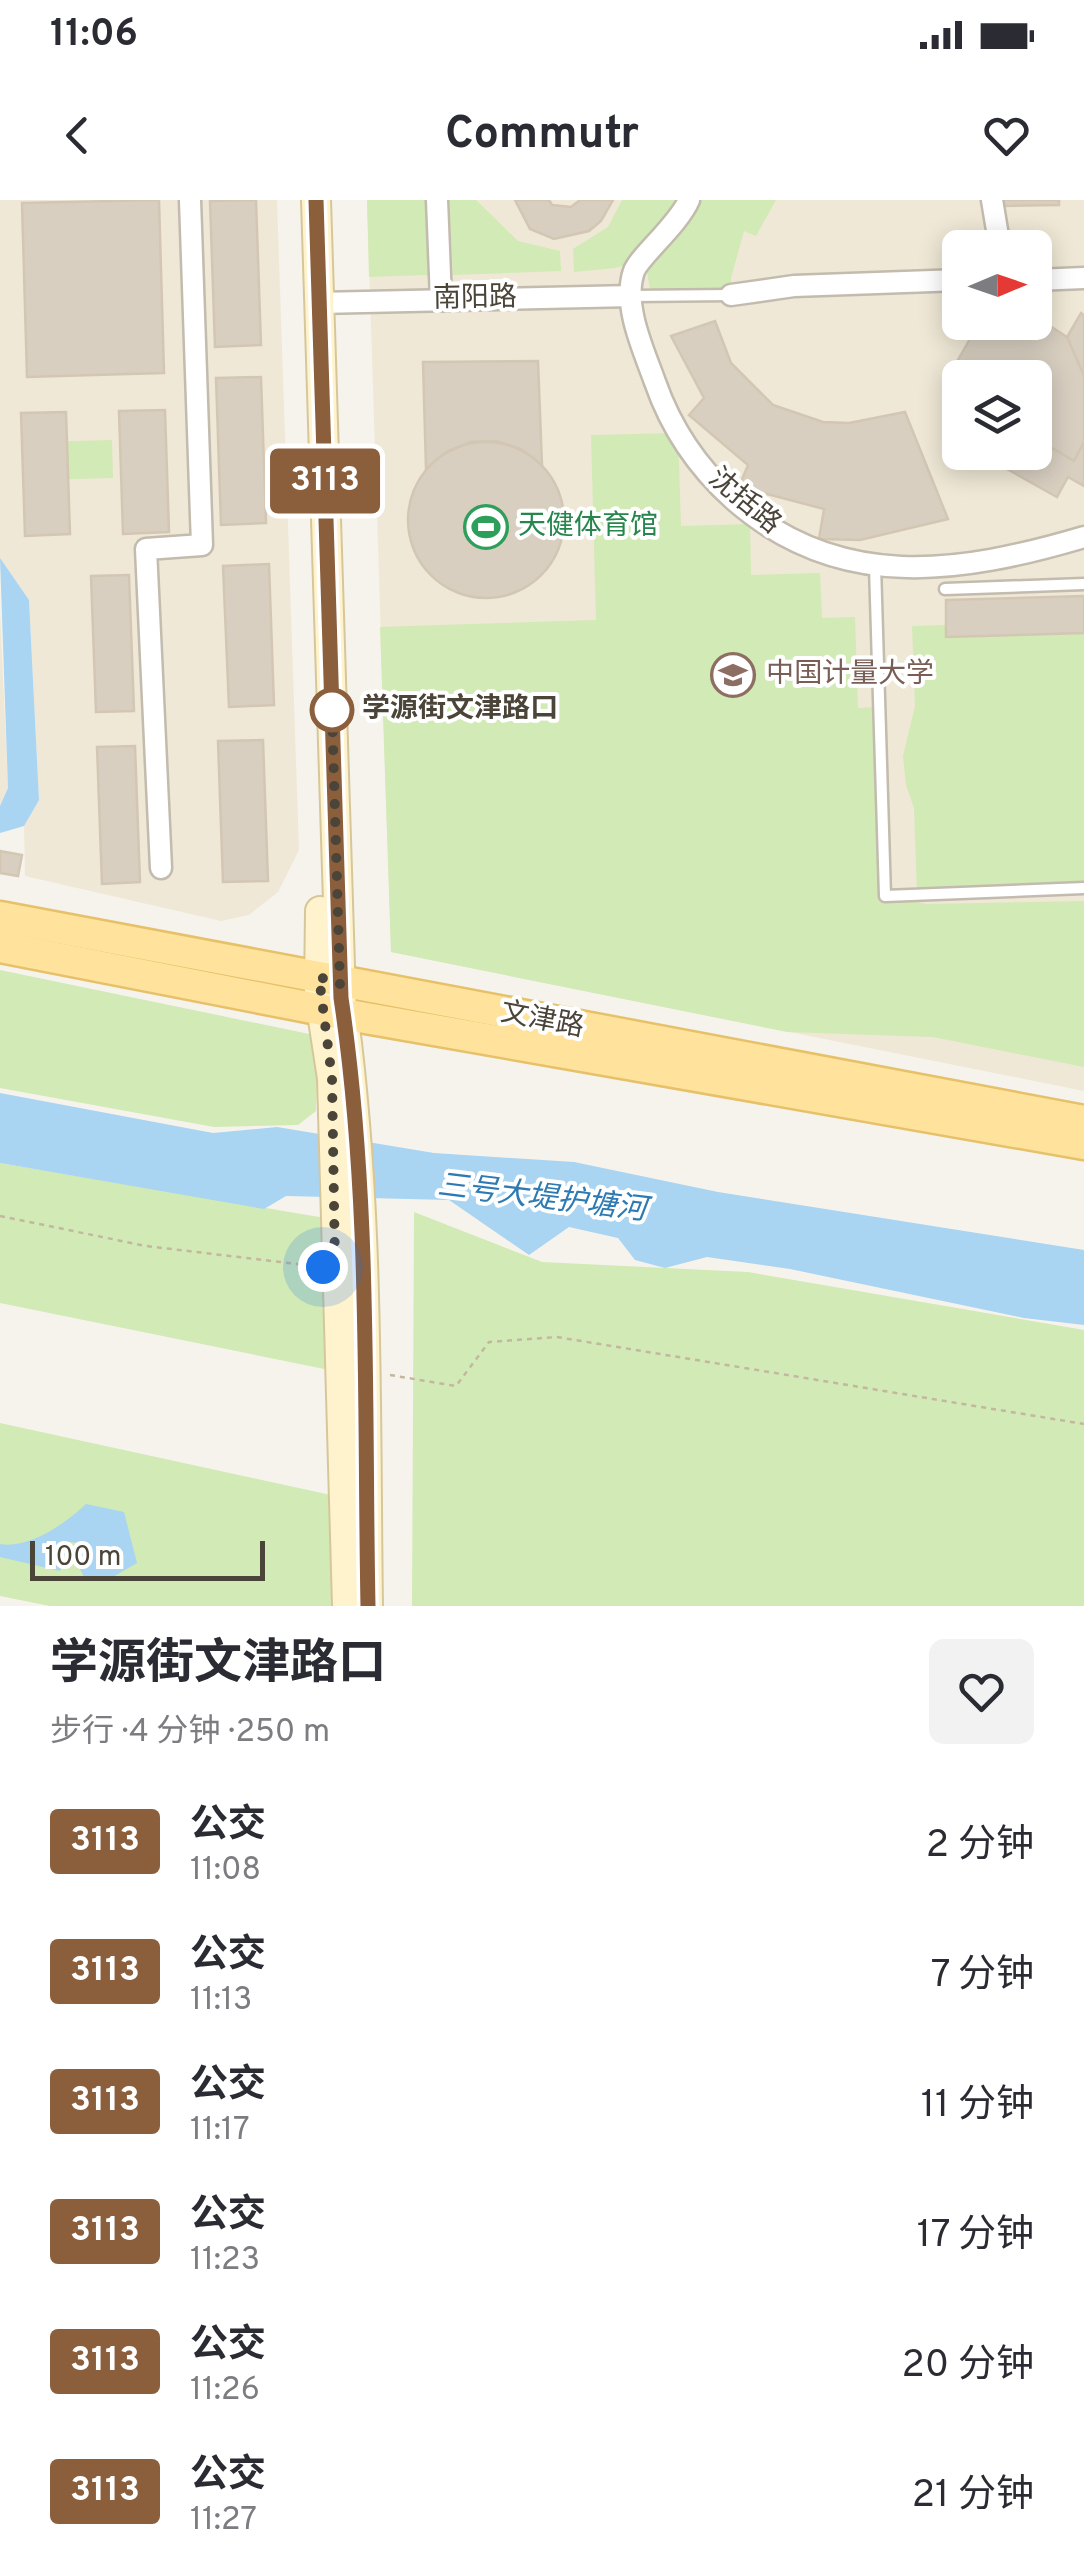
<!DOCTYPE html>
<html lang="zh">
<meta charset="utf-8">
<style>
:root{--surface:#fff;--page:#f2f2f3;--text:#2b2b33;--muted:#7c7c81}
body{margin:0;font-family:Overpass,"Noto Sans SC",sans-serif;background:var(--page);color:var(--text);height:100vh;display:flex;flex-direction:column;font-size:38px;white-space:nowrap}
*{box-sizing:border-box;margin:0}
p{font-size:32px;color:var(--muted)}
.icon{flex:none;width:55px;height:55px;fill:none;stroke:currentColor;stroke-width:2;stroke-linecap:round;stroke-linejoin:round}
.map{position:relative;height:1406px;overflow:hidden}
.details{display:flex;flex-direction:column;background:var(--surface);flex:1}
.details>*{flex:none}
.badge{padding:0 20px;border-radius:8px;font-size:35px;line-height:65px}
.needle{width:65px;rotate:88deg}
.controls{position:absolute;left:942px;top:30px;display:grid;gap:20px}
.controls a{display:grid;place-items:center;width:110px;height:110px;border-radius:15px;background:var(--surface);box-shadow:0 5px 25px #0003;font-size:50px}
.scale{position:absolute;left:30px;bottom:25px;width:235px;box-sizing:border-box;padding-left:10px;border:5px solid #4b4439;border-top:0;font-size:28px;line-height:35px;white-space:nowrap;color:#4b4439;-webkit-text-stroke:8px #fff;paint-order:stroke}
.you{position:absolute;width:50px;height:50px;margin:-25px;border:8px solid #fff;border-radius:50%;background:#1a73e8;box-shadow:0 0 0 15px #1a73e833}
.map>.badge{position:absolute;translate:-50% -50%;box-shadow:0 0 0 5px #fff}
.round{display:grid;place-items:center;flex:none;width:105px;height:105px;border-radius:15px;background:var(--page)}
.headline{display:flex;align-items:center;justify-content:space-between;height:170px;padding:0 50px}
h1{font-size:48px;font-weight:700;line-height:75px}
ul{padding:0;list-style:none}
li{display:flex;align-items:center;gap:30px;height:130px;padding:0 50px}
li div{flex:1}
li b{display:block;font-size:38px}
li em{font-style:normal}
li .badge{min-width:110px;font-weight:700;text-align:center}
.status{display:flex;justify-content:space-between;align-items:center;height:70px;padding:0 50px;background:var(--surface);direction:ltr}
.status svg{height:28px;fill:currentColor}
header{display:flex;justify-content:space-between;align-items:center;height:130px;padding:0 50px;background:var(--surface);font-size:45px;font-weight:700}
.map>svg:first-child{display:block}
.education{fill:#efe8d6;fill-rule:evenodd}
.green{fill:#d2eab5}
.water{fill:#a9d4f2}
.building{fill:#d8cfc1;stroke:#d3c7b4;stroke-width:2.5}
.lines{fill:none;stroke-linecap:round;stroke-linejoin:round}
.lane-casing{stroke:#c2bbae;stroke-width:15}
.street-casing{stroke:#c2bbae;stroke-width:25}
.secondary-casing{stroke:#d6c79b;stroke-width:32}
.primary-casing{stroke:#e6c16a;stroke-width:35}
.path{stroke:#c4b79f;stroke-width:2.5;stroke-dasharray:5 5;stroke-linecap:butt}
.lane{stroke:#fff;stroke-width:10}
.street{stroke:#fff;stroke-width:20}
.secondary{stroke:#fff3cd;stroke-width:28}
.primary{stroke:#ffe39c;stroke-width:30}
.line-casing{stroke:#fff;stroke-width:22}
.line{stroke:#8b5e3c;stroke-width:15}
.walk{stroke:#4b4439;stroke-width:10;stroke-dasharray:0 18}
.stop-dot{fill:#fff;stroke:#8b5e3c;stroke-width:5}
.labels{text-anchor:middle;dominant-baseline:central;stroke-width:8;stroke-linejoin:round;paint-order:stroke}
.street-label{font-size:28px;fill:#4b4439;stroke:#fff}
.leisure-label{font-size:28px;fill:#27864d;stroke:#fff;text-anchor:start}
.education-label{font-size:28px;fill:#785e54;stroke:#fff;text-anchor:start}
.stop-label{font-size:28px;font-weight:bold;fill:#4b4439;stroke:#fff;text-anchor:start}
.water-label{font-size:30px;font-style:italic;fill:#2e7ab2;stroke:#fff}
</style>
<div class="status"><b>11:06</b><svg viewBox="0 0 49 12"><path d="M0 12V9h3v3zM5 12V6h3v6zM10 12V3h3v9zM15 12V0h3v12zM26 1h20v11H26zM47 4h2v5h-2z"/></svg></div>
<header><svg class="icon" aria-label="back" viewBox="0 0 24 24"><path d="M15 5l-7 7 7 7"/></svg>Commutr<svg class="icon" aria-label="heart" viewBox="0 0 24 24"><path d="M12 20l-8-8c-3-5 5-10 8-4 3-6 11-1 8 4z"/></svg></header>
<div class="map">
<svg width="1084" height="1406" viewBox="0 0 1084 1406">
<rect width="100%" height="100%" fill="#f6f3ec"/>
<g class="education">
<polygon points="0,0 277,0 299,650 278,692 249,715 221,721 25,676 24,626 39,599 29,400 0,358"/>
<path d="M367,0H1084V891L391,752ZM960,48H1035V122H960ZM960,178H1035V252H960Z"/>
<polygon points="0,410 8,588 0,606"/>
</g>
<g class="green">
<polygon points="367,0 426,0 429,75 369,77"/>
<polygon points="449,0 476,0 518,41 560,51 561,71 453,75"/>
<polygon points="622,0 776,0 756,36 744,31 731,78 731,95 651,96 645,59 615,68 574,72 573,49 608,27"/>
<polygon points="678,233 681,326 750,324 751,375 820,373 822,418 855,417 858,508 879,507 885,696 927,704 1084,701 1084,867 933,837 787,832 391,752 380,427 596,420 591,235"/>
<polygon points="112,240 113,278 35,280 34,242"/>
<polygon points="946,425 946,436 1084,433 1084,688 917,694 914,608 906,585 903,556 915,506 912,426"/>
<polygon points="0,770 319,836 316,911 298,925 214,927 0,888"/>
<polygon points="0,963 343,1021 349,1174 0,1103"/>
<polygon points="414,1012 542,1062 748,1072 1084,1130 1084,1406 412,1406"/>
<polygon points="0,1223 354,1300 358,1406 50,1406 0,1396"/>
</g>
<g class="water">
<polygon points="0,358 29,400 39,600 24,626 0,633 0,606 8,588"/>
<polygon points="0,893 213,933 277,927 434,953 574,962 718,992 1084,1050 1084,1125 1024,1118 790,1069 707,1057 665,1068 635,1060 618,1038 569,1027 529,1055 449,1000 286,996 264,1009 0,963"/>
<path d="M86,1304L124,1312L137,1363L111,1378L84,1377L77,1363L80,1343L68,1342L60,1371L0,1357V1344C30,1349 66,1323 86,1304Z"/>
</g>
<g class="building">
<polygon points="159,0 164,173 27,177 22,3"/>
<polygon points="256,0 261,145 215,147 210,1"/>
<polygon points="515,0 549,0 552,5 571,7 580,0 613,0 601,21 589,31 554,39 530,29"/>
<polygon points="1001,0 1059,0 1059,5 1001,6"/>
<polygon points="1081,113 1084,115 1084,176 1067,137"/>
<polygon points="1035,116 1067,137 1084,176 1084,242 1074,261 1035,238 1035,178 960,178 960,200 955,187 955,165 975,130 986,122 1035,122"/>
<polygon points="715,121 731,163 773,205 823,222 849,223 905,212 948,319 860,340 819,339 824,309 755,291 741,282 748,265 689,215 704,198 671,136"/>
<polygon points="538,161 542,265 521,249 496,241 470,242 446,252 426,269 423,162"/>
<polygon points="261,177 266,323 221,325 216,178"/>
<polygon points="165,210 169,332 123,334 119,211"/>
<polygon points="66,212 70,334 25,336 21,213"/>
<polygon points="1035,238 1074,261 1084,242 1084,286 1068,277 1057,297 998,264 1004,252 1035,252"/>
<circle cx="486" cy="320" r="78"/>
<polygon points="269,364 274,505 229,507 223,366"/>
<polygon points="129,375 134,511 96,512 91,376"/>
<polygon points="1084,396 1084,433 946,437 946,400"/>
<polygon points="263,540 268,681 223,682 218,541"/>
<polygon points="135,546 140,682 102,684 97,547"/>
<polygon points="0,651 22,655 18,676 0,673"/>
</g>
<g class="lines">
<g class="lane-casing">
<g id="lane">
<polyline points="632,96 731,95"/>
<polyline points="875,366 885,696 1084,688"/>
<polyline points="945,389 1084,384"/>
</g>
</g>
<g class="street-casing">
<g id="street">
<polyline points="437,0 441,100"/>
<path d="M689,0C678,25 640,56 634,71C622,105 644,151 655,182C671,228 697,267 734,300C839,392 959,374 1084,337"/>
<polyline points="992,0 1000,48"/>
<polyline points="1035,80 1084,78"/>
<polyline points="731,95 794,86 960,80"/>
<polyline points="319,103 632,96"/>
<polyline points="161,668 146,349 202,345 190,0"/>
</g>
</g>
<g class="secondary-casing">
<g id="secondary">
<path d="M316,0L341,798C370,998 365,1204 368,1406"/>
<polyline points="320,711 319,794 332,878 347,1406"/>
</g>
</g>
<g class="primary-casing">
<g id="primary">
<polyline points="0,717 1084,921"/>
<polyline points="0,747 343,814 1084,944"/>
</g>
</g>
<g class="path">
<polyline points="0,1016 146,1046 314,1066"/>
<polyline points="390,1175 456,1186 489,1142 557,1137 1084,1224"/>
</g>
<use href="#lane" class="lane"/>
<use href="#street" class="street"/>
<use href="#secondary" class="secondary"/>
<use href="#primary" class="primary"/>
</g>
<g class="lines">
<g class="line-casing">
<path id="line" d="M316,0L341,798C371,998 364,1204 368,1406"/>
</g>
<use href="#line" class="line"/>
<polyline class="walk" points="323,1067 335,1066 332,878 319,777 340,784 332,510"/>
</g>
<defs>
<g id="stadium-ring" transform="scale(2.25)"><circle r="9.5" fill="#fff" stroke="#2e9e5b" stroke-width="1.5"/><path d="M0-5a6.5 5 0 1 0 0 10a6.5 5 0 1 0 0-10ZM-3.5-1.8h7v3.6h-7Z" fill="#2e9e5b"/></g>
<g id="university-ring" transform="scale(2.25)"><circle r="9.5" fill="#fff" stroke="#8d6e63" stroke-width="1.5"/><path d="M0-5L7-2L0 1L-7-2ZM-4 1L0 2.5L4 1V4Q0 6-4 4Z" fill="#8d6e63"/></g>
</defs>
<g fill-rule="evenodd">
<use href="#stadium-ring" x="486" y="327"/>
<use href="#university-ring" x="733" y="475"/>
</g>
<circle class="stop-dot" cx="332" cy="510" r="20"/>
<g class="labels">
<g class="street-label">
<text transform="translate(475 99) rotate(-1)">南阳路</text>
<text transform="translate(744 302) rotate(40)">沈括路</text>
<text transform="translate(542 821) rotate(11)">文津路</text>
</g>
<g class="leisure-label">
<text x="518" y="327">天健体育馆</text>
</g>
<g class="education-label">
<text x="766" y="475">中国计量大学</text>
</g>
<g class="stop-label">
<text x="362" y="510">学源街文津路口</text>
</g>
<g class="water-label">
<text transform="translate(542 999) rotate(7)">三号大堤护塘河</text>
</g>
</g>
</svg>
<div class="controls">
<a><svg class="needle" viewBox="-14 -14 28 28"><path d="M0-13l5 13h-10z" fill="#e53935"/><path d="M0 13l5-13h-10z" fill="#7c7c81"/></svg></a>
<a><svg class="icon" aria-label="layers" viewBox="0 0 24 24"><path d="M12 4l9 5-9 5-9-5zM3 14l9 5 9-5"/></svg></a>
</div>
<div class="scale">100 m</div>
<div class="you" style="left:323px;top:1067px"></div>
<b class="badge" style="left:325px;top:281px;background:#8b5e3c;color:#fff">3113</b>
</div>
<section class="details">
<div class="headline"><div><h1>学源街文津路口</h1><p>步行 · 4 分钟 · 250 m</p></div><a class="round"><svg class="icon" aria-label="heart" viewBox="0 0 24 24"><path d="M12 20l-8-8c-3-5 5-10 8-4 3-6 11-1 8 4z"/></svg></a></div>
<ul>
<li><span class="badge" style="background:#8b5e3c;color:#fff">3113</span><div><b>公交</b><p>11:08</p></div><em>2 分钟</em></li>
<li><span class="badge" style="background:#8b5e3c;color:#fff">3113</span><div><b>公交</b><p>11:13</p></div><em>7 分钟</em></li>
<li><span class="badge" style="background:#8b5e3c;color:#fff">3113</span><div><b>公交</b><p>11:17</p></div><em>11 分钟</em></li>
<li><span class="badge" style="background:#8b5e3c;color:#fff">3113</span><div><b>公交</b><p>11:23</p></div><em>17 分钟</em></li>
<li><span class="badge" style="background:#8b5e3c;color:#fff">3113</span><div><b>公交</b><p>11:26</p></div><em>20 分钟</em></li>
<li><span class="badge" style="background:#8b5e3c;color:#fff">3113</span><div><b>公交</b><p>11:27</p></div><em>21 分钟</em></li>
</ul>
</section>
